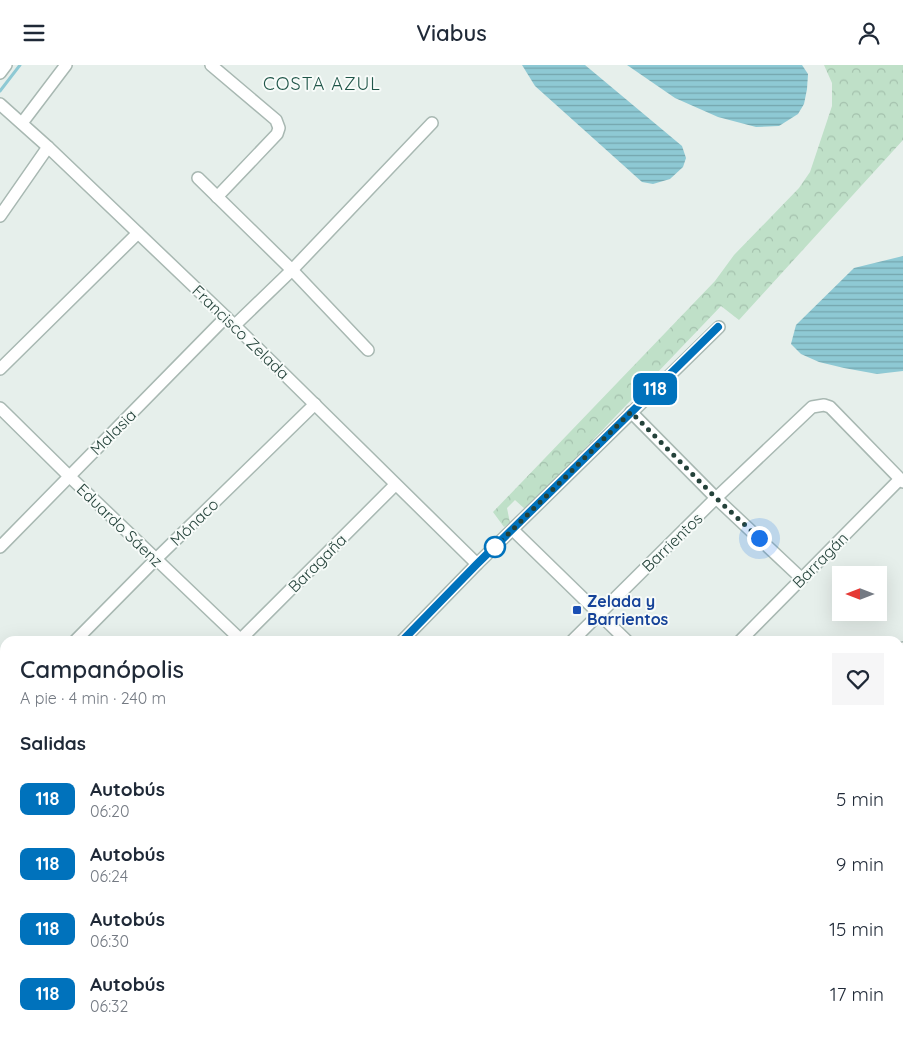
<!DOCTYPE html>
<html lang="es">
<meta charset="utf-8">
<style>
:root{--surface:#fff;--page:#f6f6f7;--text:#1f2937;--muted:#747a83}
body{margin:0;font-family:Quicksand,sans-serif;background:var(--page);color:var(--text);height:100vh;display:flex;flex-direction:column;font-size:19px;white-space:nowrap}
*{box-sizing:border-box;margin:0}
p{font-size:16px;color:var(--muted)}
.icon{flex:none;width:28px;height:28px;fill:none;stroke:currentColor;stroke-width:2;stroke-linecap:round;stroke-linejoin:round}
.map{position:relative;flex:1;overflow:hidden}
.sheet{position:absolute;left:0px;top:571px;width:904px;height:401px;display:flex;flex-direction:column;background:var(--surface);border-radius:15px 15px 0 0;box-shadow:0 5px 20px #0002}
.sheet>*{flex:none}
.badge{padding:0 10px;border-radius:8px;font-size:18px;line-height:32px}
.needle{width:32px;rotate:270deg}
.controls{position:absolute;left:832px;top:501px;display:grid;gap:10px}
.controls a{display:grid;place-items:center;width:55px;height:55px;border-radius:0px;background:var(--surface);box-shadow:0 5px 20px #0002;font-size:25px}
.you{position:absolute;width:25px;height:25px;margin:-12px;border:4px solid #fff;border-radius:50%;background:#1a73e8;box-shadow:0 0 0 8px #1a73e833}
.map>.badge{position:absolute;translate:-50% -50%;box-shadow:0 0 0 2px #fff}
h2{padding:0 20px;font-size:19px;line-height:45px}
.round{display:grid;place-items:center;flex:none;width:52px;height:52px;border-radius:0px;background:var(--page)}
.overview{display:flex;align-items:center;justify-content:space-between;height:85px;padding:0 20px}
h1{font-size:24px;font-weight:600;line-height:38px}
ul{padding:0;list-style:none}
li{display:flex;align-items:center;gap:15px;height:65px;padding:0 20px}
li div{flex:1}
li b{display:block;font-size:19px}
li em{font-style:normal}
li .badge{min-width:55px;font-weight:700;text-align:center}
header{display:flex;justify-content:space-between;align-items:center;height:65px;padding:0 20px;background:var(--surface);font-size:22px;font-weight:600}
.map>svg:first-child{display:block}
.park{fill:url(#park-crowns)}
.water{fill:url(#water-rules)}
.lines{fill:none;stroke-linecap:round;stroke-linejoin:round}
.stream{stroke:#8ec9d4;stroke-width:3}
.minor-casing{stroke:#a8b8b2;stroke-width:14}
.minor{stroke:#fff;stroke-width:11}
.line-casing{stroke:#fff;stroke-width:11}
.line{stroke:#0072bc;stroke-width:8}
.walk{stroke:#24423a;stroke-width:5;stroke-dasharray:0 9}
.stop-dot{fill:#fff;stroke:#0072bc;stroke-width:2.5}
.transit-dot{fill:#1a4fb4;stroke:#f7fbf9;stroke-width:2}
.labels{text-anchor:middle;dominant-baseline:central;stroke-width:4;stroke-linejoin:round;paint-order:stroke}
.street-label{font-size:16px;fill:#24423a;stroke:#f7fbf9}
.transit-label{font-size:16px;font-weight:bold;fill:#164399;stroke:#f7fbf9;text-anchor:start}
.neighbourhood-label{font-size:18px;letter-spacing:1px;fill:#1f5548;stroke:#f7fbf9}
</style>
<header><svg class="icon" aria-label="menu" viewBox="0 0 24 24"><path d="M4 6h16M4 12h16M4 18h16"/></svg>Viabus<svg class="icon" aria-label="person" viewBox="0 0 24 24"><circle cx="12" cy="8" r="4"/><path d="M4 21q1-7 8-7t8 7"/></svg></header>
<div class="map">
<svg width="903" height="972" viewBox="0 0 903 972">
<defs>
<pattern id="park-crowns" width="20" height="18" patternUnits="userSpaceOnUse" patternTransform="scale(1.25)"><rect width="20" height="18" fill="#bfe0c8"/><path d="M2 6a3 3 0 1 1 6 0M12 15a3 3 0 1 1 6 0" fill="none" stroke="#a4c1ad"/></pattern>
<pattern id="water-rules" width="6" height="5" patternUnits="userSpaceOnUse" patternTransform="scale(1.25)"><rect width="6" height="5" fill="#8ec9d4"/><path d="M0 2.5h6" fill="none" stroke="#74a5ad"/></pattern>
</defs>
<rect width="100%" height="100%" fill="#e6efeb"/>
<polygon class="park" points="824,0 903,0 903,75 739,255 721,241 526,445 515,435 507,443 510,458 504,462 493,447 715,216 734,190 799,123 810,107 832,41 832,18"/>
<g class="water">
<polygon points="522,0 585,0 682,81 686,93 683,102 670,114 653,119 642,117 535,21"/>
<polygon points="627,0 802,0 808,9 807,24 804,39 798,49 779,61 756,62 718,52 675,33"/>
<polygon points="903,191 903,306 877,309 844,303 819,297 801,289 791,279 796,260 854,203"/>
</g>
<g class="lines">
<polyline class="stream" points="0,26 20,0"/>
<g class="minor-casing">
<g id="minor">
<polyline points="211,0 276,55 279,63 277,69 217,132"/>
<polyline points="0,8 6,0"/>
<polyline points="0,39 48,82 226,252 477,499"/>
<polyline points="22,58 66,0"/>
<polyline points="198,113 292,205 368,285"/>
<polyline points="0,151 48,82"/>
<polyline points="235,260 292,205 432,58"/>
<polyline points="0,304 138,168"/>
<polyline points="0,343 69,411 242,576"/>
<polyline points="631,347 716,433 801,513"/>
<polyline points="513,465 627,576"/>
<polyline points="0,482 226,252"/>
<polyline points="75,576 156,494 315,339"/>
<polyline points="239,576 395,420"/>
<polyline points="402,576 477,499 719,262"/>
<polyline points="572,576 716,433 812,342 824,340 830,342 903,417"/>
<polyline points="740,576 900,414"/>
<polyline points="899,587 903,583"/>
<polyline points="0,652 5,647"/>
<polyline points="899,698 903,702"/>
<polyline points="0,818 5,813"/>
<polyline points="899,838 903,842"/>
<polyline points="899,931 903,926"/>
<polyline points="0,942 5,947"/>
<polyline points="27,968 32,972"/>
<polyline points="363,968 368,972"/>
<polyline points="612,968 616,972"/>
<polyline points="14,972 19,968"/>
<polyline points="181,972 185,968"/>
<polyline points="348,972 352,968"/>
<polyline points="517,972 522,968"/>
<polyline points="688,972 692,968"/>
<polyline points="858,972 862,968"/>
</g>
</g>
<use href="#minor" class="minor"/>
</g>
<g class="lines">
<g class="line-casing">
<polyline id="line" points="402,576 477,499 718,262"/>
</g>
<use href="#line" class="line"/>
<polyline class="walk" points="495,482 492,485 631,347 716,433 759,473"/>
</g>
<circle class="stop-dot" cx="495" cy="482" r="10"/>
<rect class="transit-dot" x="572" y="540" width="10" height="10" rx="2.5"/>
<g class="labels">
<g class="street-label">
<text transform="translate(241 267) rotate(44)">Francisco Zelada</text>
<text transform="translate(113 367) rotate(-45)">Malasia</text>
<text transform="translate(194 457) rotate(-44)">Mónaco</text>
<text transform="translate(120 460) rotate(44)">Eduardo Sáenz</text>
<text transform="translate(672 477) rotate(-44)">Barrientos</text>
<text transform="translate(820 495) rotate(-45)">Barragán</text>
<text transform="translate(317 498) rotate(-45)">Baragaña</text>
</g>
<g class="transit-label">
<text x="587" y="536">Zelada y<tspan x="587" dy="18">Barrientos</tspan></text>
</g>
<g class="neighbourhood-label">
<text x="322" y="18">COSTA AZUL</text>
</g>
</g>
</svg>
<div class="controls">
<a><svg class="needle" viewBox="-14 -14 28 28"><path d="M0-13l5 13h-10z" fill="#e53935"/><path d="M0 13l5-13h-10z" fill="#747a83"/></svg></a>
</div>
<div class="you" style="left:759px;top:473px"></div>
<b class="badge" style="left:655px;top:324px;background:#0072bc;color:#fff">118</b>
<section class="sheet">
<div class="overview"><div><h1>Campanópolis</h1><p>A pie · 4 min · 240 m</p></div><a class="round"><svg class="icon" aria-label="heart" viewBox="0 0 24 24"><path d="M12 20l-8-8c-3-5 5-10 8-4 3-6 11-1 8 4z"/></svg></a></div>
<h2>Salidas</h2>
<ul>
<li><span class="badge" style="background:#0072bc;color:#fff">118</span><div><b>Autobús</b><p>06:20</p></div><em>5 min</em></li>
<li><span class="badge" style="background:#0072bc;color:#fff">118</span><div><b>Autobús</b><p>06:24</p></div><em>9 min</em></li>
<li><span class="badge" style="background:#0072bc;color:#fff">118</span><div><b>Autobús</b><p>06:30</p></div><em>15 min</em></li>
<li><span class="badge" style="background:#0072bc;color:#fff">118</span><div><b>Autobús</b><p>06:32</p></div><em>17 min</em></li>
</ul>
</section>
</div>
